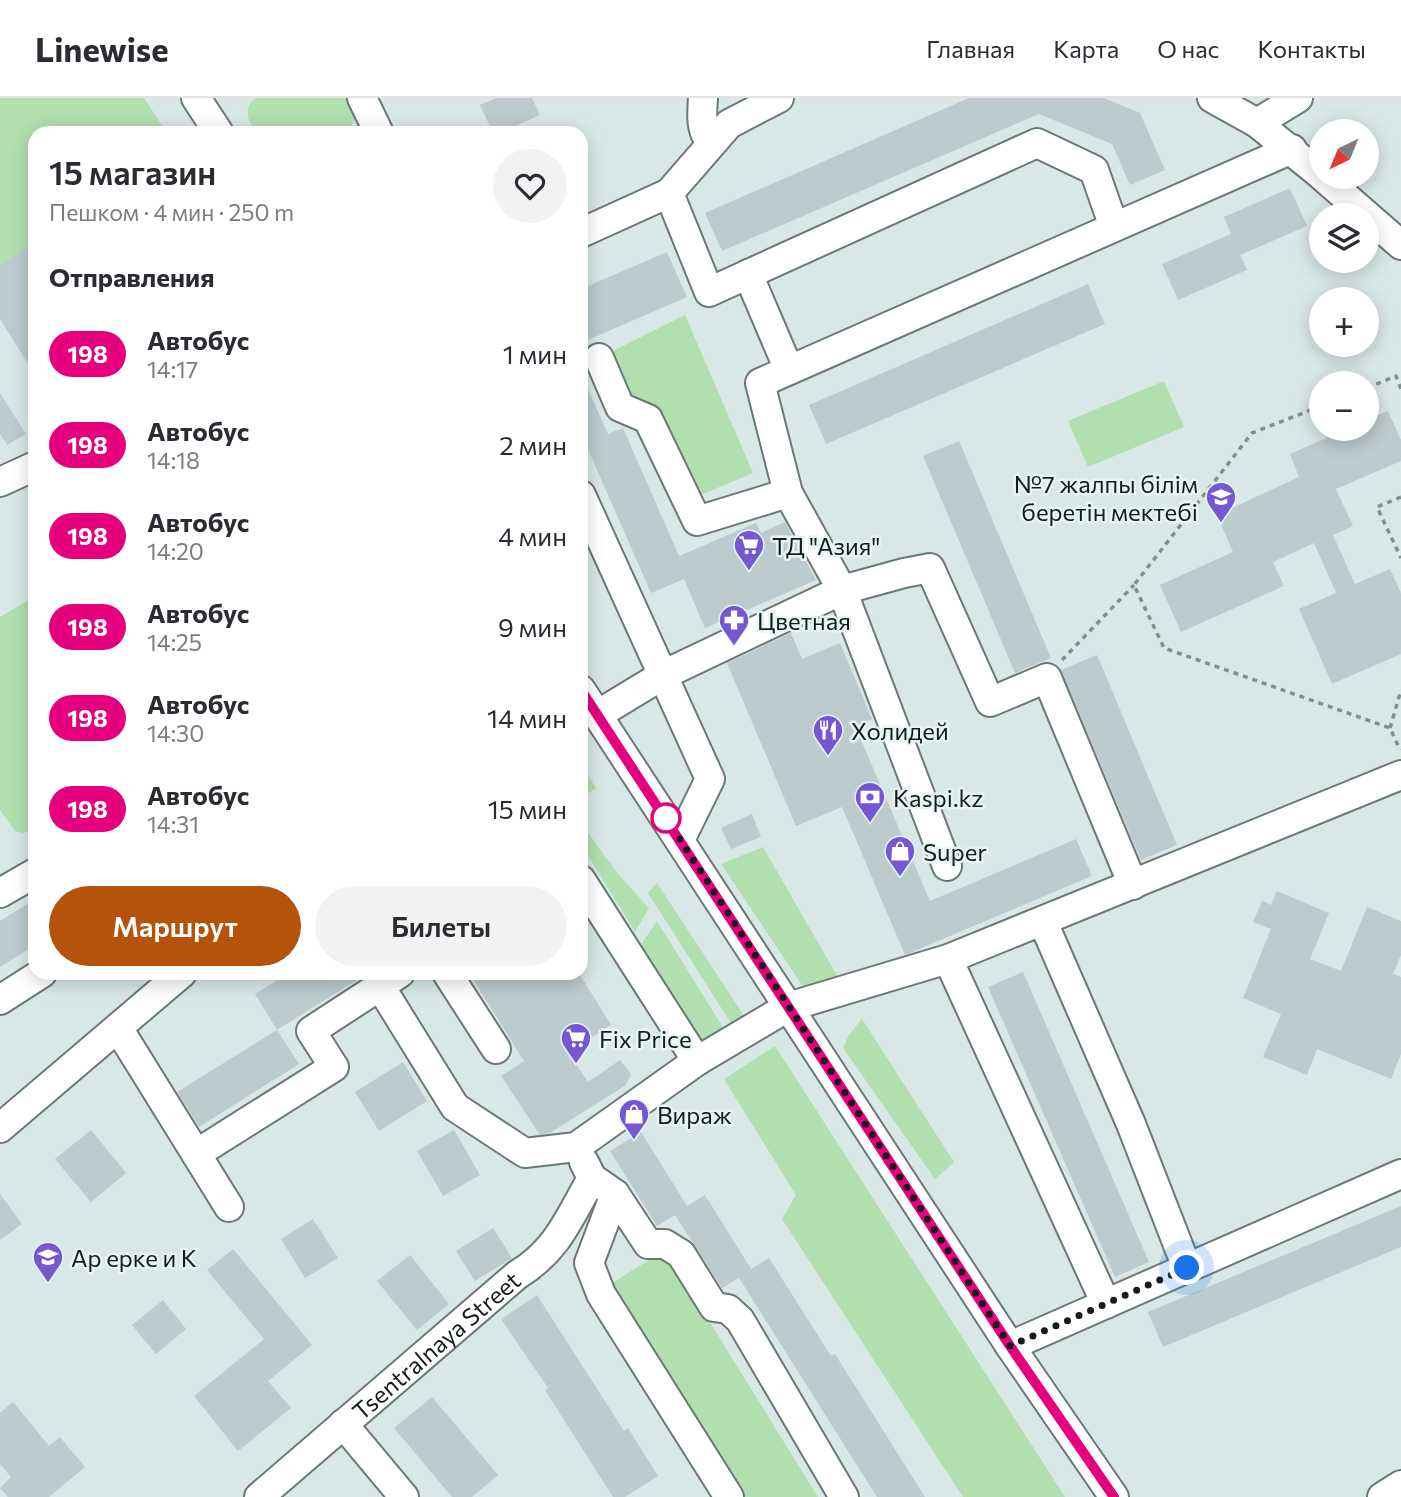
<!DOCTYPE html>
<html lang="ru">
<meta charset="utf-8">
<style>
:root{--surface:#fff;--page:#f2f2f3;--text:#2b2b33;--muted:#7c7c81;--line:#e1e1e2;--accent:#b45309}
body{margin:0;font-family:Commissioner,sans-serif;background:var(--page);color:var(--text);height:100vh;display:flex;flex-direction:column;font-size:26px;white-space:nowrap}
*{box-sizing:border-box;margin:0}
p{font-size:23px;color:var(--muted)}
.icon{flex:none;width:38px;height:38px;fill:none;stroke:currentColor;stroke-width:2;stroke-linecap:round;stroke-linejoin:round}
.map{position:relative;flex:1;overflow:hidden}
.panel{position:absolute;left:28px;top:28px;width:560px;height:854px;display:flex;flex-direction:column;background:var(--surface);border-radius:21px;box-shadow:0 4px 18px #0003}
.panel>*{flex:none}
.badge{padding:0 14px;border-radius:23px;font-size:24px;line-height:46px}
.needle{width:46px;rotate:223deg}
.controls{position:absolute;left:1309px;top:21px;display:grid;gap:14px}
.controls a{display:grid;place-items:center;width:70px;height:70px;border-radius:50%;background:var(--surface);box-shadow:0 4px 18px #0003;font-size:35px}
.you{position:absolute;width:35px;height:35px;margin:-18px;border:5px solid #fff;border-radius:50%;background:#1a73e8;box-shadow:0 0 0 10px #1a73e833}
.map>.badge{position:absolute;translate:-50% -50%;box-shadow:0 0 0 4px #fff}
h2{padding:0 21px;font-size:26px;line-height:63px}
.round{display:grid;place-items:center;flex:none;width:74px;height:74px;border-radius:37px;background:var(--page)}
.summary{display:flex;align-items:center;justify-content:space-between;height:119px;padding:0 21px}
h1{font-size:33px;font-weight:600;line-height:52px}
.action{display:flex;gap:14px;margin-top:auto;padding:14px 21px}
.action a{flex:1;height:80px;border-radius:42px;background:var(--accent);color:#fff;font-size:28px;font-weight:600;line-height:80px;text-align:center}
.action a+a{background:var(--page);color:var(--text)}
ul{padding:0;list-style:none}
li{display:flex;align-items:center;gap:21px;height:91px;padding:0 21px}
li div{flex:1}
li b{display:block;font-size:26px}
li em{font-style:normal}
li .badge{min-width:77px;font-weight:700;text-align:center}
header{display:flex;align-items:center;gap:42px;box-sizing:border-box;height:98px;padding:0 35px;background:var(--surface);border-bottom:2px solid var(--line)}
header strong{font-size:33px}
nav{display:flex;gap:38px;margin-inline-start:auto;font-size:24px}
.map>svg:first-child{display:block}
.green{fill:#b1dfb0}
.building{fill:#bccbce}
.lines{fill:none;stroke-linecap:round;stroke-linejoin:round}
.minor-casing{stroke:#6a7876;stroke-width:32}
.path{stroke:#838e8d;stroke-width:3.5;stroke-dasharray:5 5;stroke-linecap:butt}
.minor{stroke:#fff;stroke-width:28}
.line-casing{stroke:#fff;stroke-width:16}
.line{stroke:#e6007e;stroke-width:10}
.walk{stroke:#161c1b;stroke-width:7;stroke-dasharray:0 12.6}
.stop-dot{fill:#fff;stroke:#e6007e;stroke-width:3.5}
.labels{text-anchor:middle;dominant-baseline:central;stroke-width:5;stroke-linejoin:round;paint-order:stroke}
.poi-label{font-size:24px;fill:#161c1b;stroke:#e5f5f3;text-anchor:start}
.street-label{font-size:24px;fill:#161c1b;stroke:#e5f5f3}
</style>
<header>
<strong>Linewise</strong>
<nav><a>Главная</a><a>Карта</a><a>О нас</a><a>Контакты</a></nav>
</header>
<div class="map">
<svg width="1401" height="1399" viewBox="0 0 1401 1399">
<rect width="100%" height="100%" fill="#d8e8e6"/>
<g class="green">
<polygon points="0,0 144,0 167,35 35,35 35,145 0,167"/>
<path d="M256,0H346L355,21L349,32L344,35H256C248,23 242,10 256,0Z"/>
<polygon points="685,217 753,375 691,401 624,305 599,260"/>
<polygon points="1164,283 1184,329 1088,369 1068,323"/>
<polygon points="35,498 35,731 23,735 15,733 0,712 0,519"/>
<polygon points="581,667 596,690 586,697 581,689"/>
<polygon points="586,732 619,777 649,810 635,834 581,746 581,737"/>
<polygon points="763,749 851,902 806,893 721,766"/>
<polygon points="657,785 748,924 736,933 648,795"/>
<polygon points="657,823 727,936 699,954 634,857"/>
<polygon points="862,921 954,1064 935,1081 843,950 849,937"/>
<polygon points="775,948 1065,1399 963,1399 782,1121 796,1097 724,981"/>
<polygon points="665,1152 818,1399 733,1399 604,1190"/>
</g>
<g class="building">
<polygon points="496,0 532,0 540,17 500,35 493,35 480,7"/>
<polygon points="969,0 1104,0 1140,15 1165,72 1130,87 1112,46 1039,16 722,153 705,115"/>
<polygon points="1290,90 1307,128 1240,157 1247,172 1178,202 1162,166 1231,136 1224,119"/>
<polygon points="35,145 35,277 0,221 0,167"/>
<polygon points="667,154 687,199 581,245 581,191"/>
<polygon points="1088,186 1105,226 826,346 809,307"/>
<polygon points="581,275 608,336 623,330 679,458 756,425 761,435 785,424 816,482 705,530 684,481 651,495 587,349 581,352"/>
<polygon points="0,295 26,336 7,347 0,336"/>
<polygon points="1388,313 1401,342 1401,363 1336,391 1353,428 1333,437 1355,486 1390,471 1401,495 1401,556 1332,586 1299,511 1336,495 1314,445 1273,464 1284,488 1181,534 1160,487 1233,454 1217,417 1299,379 1290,356 1347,331 1367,331 1367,322"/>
<polygon points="959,343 1051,560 1015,575 923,358"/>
<polygon points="791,535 802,561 840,545 872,621 855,628 930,803 1076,741 1092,778 905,857 842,709 796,728 727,565"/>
<polygon points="1097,557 1177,747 1141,762 1061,572"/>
<polygon points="752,716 761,739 731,751 721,730"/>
<polygon points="1277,793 1329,815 1310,861 1341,873 1367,809 1401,823 1401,857 1393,876 1401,879 1401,956 1391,981 1317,951 1307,977 1263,959 1281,916 1243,900 1271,831 1253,824 1262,803 1271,807"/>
<polygon points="35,801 35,847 0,869 0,823"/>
<polygon points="1023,874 1149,1164 1115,1179 988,889"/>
<polygon points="289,875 368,875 277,932 255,896"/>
<polygon points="469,875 579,875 611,927 568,954 588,984 620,962 631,976 626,987 550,1035 540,1037 501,978 524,963"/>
<polygon points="277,932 299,966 199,1029 177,994"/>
<polygon points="403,964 427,1003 379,1033 355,994"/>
<polygon points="91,1032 126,1075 91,1104 55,1061"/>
<polygon points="454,1032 480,1077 443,1098 417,1053"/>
<polygon points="641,1034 687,1108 705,1097 751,1171 769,1160 831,1258 835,1256 925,1399 877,1399 739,1180 722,1190 675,1117 657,1128 610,1053"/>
<polygon points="0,1096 22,1126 0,1142"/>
<polygon points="1401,1108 1401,1149 1163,1249 1148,1214"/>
<polygon points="313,1121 338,1160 305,1180 281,1141"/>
<polygon points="493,1130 512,1160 475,1183 456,1153"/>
<polygon points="233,1151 312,1247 268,1283 291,1310 238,1353 194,1298 264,1241 207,1172"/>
<polygon points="410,1157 449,1206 417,1232 377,1183"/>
<polygon points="537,1197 624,1333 628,1330 658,1378 625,1399 613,1399 545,1292 548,1290 501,1221"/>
<polygon points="163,1202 186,1231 156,1256 132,1227"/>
<polygon points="432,1299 498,1377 472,1399 452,1399 394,1330"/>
<polygon points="13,1304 49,1348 60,1339 85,1369 49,1399 8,1399 0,1390 11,1379 0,1366 0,1315"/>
</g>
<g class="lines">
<g class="minor-casing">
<g id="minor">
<polyline points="196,0 219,35"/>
<polyline points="362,0 379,35"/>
<path d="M703,0C702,16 700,32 711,45"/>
<polyline points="1212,0 1257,25 1321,77"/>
<polyline points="1257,25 1298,0"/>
<polyline points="1323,79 1401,147"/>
<polyline points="669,95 729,26 779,0"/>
<polyline points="581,135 669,95 709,194 1037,45 1094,72 1114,129"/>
<polyline points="748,176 789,272"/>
<polyline points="599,260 620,309 648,321 697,423 788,395"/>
<polyline points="0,384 35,368"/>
<polyline points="581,397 710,681 680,742"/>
<polyline points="581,592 1010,1248 1114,1399"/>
<polyline points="597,617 663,577 842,492 904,475 930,470 990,604 1047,580 1133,787"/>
<polyline points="947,768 842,492 788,395 760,285 1292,51"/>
<polyline points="581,782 697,963"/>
<polyline points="0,795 35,775"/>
<polyline points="1043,824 1131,1026 1187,1170"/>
<polyline points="948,861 1106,1206"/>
<polyline points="447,875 496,951"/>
<polyline points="380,888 455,1009 525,1055 576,1049 697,963 788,909 948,861 1401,677"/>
<polyline points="0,902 42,875"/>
<polyline points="118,930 229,1109"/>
<polyline points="0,1030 182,875"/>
<polyline points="196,1056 334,969 311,933 400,875"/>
<polyline points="584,1064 592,1080 615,1096 648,1146 665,1146 681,1156 714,1209 728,1211 740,1222 844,1399"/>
<polyline points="615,1096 589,1165 601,1196 729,1399"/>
<polyline points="1010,1248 1401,1076"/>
<polyline points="343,1326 404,1399"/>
<path id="s1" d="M259,1399L517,1177C558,1152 569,1120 592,1080"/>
<polyline points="1382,1399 1401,1387"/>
</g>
</g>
<g class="path">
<polyline points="1367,290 1396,278 1401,291"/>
<polyline points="1321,308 1252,335 1134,487 1164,550 1390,630 1400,652"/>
<polyline points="1401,399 1377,409 1401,460"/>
<polyline points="1062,562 1134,487"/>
<polyline points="1390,630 1401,592"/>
</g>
<use href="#minor" class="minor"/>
</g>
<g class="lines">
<g class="line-casing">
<polyline id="line" points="581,592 1010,1248 1114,1399"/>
</g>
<use href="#line" class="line"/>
<polyline class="walk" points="666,720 1010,1248 1187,1170"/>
</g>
<defs>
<g id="school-pin" transform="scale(1.575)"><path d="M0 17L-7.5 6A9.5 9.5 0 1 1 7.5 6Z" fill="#7457d1" stroke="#e5f5f3"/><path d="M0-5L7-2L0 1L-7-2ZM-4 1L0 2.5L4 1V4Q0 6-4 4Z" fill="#fff"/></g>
<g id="supermarket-pin" transform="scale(1.575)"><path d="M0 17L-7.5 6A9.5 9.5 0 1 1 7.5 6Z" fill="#7457d1" stroke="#e5f5f3"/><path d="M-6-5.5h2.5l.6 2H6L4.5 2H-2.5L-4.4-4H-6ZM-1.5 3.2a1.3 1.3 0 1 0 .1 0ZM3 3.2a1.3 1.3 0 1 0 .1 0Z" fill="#fff"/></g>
<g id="pharmacy-pin" transform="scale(1.575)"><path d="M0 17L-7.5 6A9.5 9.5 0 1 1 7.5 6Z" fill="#7457d1" stroke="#e5f5f3"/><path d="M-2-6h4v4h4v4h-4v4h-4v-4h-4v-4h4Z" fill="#fff"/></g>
<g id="restaurant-pin" transform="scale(1.575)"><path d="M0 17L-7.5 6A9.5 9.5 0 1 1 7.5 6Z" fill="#7457d1" stroke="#e5f5f3"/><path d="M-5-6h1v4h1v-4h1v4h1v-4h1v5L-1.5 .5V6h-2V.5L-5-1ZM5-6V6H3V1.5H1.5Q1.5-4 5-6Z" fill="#fff"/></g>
<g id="bank-pin" transform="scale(1.575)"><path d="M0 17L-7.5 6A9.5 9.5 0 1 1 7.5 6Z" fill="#7457d1" stroke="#e5f5f3"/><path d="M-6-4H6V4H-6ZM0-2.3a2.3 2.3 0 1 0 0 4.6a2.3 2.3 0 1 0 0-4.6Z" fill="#fff"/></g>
<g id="shop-pin" transform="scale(1.575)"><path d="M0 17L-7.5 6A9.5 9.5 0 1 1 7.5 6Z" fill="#7457d1" stroke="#e5f5f3"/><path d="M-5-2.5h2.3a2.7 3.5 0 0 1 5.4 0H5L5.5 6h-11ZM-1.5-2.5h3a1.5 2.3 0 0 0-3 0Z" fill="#fff"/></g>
</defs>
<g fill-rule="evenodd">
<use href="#school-pin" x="1221" y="399"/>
<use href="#supermarket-pin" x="749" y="447"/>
<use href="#pharmacy-pin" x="734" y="522"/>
<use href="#restaurant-pin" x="828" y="632"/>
<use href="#bank-pin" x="870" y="699"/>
<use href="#shop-pin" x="900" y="753"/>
<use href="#supermarket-pin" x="576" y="940"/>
<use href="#shop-pin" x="634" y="1016"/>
<use href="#school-pin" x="48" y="1159"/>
</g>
<circle class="stop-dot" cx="666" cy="720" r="14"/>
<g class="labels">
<g class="poi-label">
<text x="1198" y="385" text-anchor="end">№7 жалпы білім<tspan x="1198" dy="28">беретін мектебі</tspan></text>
<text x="772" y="447">ТД "Азия"</text>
<text x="757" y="522">Цветная</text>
<text x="851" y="632">Холидей</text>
<text x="893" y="699">Kaspi.kz</text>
<text x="923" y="753">Super</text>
<text x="599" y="940">Fix Price</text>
<text x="657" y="1016">Вираж</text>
<text x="71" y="1159">Ар ерке и К</text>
</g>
<g class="street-label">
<text stroke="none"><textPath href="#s1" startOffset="233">Tsentralnaya Street</textPath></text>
</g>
</g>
</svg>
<div class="controls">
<a><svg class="needle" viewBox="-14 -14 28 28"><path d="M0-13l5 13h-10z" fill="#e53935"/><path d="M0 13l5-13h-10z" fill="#7c7c81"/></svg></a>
<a><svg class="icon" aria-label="layers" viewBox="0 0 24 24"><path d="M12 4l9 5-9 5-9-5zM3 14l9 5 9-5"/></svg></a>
<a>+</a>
<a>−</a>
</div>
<div class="you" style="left:1187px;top:1170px"></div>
<section class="panel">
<div class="summary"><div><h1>15 магазин</h1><p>Пешком · 4 мин · 250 m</p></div><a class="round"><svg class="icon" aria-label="heart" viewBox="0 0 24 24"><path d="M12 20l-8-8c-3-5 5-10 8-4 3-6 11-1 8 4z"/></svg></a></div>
<h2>Отправления</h2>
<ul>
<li><span class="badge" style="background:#e6007e;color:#fff">198</span><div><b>Автобус</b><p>14:17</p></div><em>1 мин</em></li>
<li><span class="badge" style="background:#e6007e;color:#fff">198</span><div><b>Автобус</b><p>14:18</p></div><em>2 мин</em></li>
<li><span class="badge" style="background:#e6007e;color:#fff">198</span><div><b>Автобус</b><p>14:20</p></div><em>4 мин</em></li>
<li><span class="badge" style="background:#e6007e;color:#fff">198</span><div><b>Автобус</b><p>14:25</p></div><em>9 мин</em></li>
<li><span class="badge" style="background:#e6007e;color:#fff">198</span><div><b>Автобус</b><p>14:30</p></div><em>14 мин</em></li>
<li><span class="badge" style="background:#e6007e;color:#fff">198</span><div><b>Автобус</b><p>14:31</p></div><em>15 мин</em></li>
</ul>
<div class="action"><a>Маршрут</a><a>Билеты</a></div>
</section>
</div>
